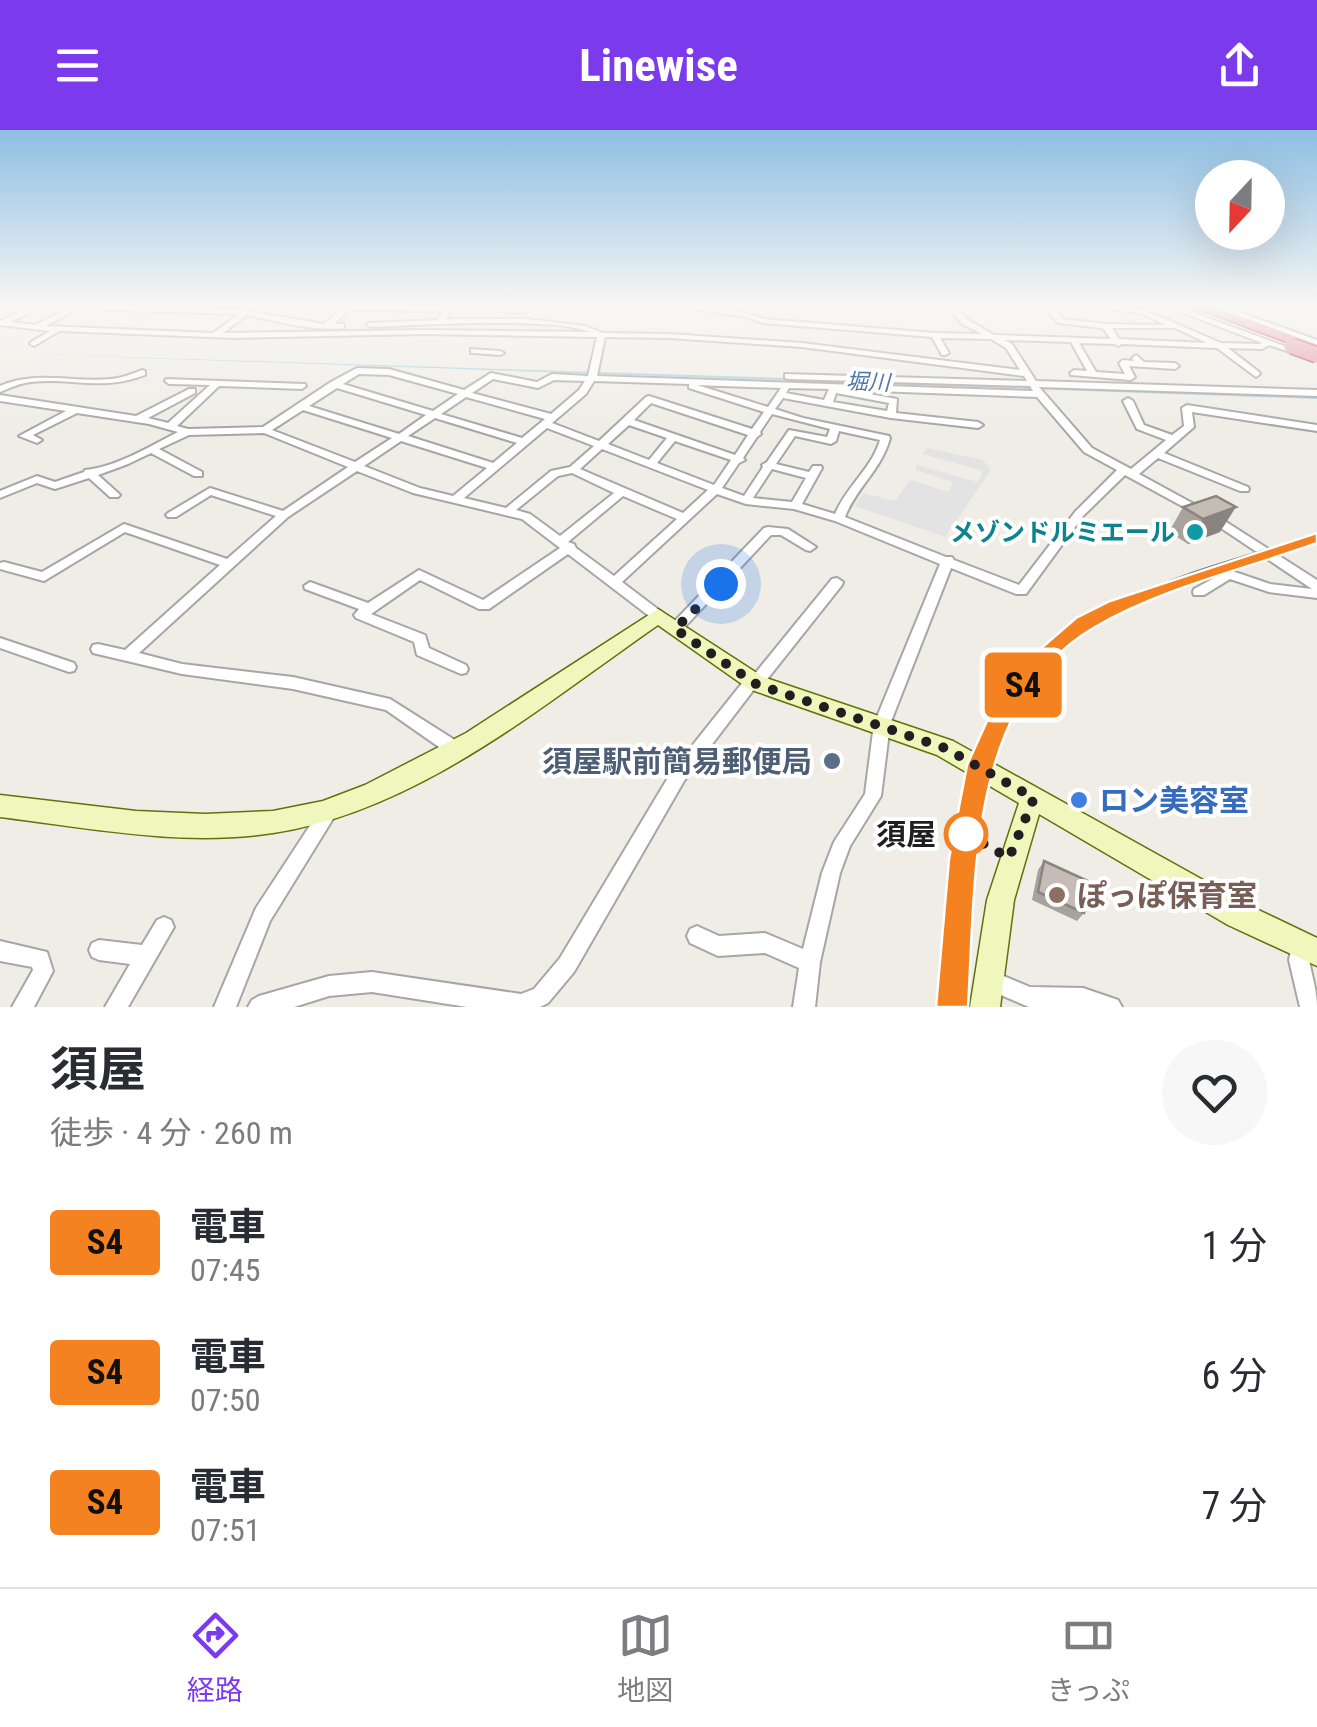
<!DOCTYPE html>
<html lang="ja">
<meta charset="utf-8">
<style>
:root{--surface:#fff;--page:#f7f7f7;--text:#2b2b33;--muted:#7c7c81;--line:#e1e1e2;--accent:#7c3aed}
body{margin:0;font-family:"Roboto Condensed","Noto Sans JP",sans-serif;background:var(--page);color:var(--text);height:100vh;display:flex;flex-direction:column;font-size:38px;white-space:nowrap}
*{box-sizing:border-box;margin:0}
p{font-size:32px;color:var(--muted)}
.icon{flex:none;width:55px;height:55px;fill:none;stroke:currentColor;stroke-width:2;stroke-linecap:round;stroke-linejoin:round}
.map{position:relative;height:877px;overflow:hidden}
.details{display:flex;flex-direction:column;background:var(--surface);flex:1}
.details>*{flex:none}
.badge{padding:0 20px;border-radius:8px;font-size:35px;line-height:65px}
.needle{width:65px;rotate:202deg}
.controls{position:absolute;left:1195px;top:30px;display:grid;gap:20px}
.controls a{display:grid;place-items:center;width:90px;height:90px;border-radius:50%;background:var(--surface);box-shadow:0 10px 40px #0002;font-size:50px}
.you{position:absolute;width:50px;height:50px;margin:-25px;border:8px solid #fff;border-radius:50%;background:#1a73e8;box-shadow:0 0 0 15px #1a73e833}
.map>.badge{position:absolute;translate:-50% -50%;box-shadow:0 0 0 5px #fff}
.round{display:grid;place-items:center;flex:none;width:105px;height:105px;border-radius:52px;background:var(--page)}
.overview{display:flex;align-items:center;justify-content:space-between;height:170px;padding:0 50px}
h1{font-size:48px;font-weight:700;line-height:75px}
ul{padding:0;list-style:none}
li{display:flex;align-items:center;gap:30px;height:130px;padding:0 50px}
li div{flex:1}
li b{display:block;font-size:38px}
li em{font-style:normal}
li .badge{min-width:110px;font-weight:700;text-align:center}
header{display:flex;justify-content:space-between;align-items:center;height:130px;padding:0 50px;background:var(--accent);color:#fff;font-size:45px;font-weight:700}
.tab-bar{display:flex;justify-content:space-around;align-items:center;height:140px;border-top:2px solid var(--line);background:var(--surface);font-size:28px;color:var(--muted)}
.tab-bar a{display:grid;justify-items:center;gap:5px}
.tab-bar .on{color:var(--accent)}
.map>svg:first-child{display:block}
.parking{fill:#e3e3e3}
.water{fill:#a8ccdb}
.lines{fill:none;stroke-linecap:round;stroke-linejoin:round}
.street-casing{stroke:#a6a6a6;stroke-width:4}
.secondary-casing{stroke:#60720a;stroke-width:3}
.highway-casing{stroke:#d22e5c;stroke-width:4}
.street{fill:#fff;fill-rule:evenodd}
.secondary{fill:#f0f7bd;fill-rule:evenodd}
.highway{fill:#e3919c;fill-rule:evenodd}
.rail-far1-casing{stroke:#6d6d6d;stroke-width:8}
.rail-casing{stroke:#6d6d6d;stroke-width:9}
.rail-far1{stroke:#fff;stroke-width:4;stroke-dasharray:10;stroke-linecap:butt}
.rail{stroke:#fff;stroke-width:5;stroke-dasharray:16;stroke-linecap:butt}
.highway-bridge-casing{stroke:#d22e5c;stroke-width:18;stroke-linecap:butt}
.highway-bridge{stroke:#e3919c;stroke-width:15}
.wall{fill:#a9a29c}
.shaded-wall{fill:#89847f}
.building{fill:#c4bcb5;stroke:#89847f;stroke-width:2.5}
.line{fill:#f58220;stroke:#fff;stroke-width:2.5}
.walk{stroke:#1f1f1f;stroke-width:10;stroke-dasharray:0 18}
.culture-dot{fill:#0f9aa8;stroke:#fff;stroke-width:4}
.service-dot{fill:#5c6f8a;stroke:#fff;stroke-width:4}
.shop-dot{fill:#3f7fe0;stroke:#fff;stroke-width:4}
.stop-dot{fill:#fff;stroke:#f58220;stroke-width:5}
.education-dot{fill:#8d6e63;stroke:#fff;stroke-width:4}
.labels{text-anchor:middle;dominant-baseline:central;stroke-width:8;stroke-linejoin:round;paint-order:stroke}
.far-water-label{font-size:22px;font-style:italic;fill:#5077aa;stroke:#fff}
.culture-label{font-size:25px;font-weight:bold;fill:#0d838f;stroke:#fff;text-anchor:end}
.near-service-label{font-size:30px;font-weight:bold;fill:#4e5e75;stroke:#fff;text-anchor:end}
.near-shop-label{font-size:30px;font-weight:bold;fill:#366cbe;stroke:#fff;text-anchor:start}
.near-stop-label{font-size:30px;font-weight:bold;fill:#1f1f1f;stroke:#fff;text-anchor:end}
.near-education-label{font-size:30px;font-weight:bold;fill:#785e54;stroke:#fff;text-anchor:start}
</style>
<header><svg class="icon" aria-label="menu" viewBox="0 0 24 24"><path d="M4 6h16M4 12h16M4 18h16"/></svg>Linewise<svg class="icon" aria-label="share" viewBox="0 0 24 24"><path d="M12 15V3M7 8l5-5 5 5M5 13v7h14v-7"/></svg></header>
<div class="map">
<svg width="1317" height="877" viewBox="0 0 1317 877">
<rect width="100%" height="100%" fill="#efede6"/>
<polygon class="parking" points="927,318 983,330 991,340 945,407 855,376 863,363 895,371 910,350 948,362 953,352 916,340 916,335 978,352 983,341 922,324"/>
<polygon class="water" points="0,223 1317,265 1317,269"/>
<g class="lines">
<g class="street-casing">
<g id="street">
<polygon points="0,175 7,175 0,179"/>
<path d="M35,175H45L11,192L35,195L75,175H84L46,196L213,203L239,184L105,180L101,178L105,176L237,179L324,194L345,175L447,177L451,179L446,189H527L585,196L603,203L670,204L802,213L1020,240L1006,218L991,209L940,208L949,223L945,225H942L932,207L763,193L746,187L669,175C700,175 734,178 764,189L935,203L982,204L962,194L946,175H953L968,190L994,205L1111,209L1103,198L1058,193L1048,181L1051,175H1058L1056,181L1063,189L1106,194L1166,195L1141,183L1073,175L1142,179L1221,213L1260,214L1262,213L1162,175H1173L1303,223L1299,225L1269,215L1262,219L1228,218L1259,242L1260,244L1256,247L1217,218L1122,214L1118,216L1114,214L1079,213L1096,242L1125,244L1119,233L1123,230L1134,231L1132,228L1136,225L1144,232L1175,233L1179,236L1175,239L1129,236L1135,247L1131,250L1071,245L1070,243L1074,240L1087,241L1071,212L1004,210L1012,214L1036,251L1317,260V266L1039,257L1092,318L1131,339L1166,310L1137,299L1123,271L1128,268L1133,271L1144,295L1172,305L1184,296L1182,278L1187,275L1317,295V301L1192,282L1194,297L1164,323L1248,357L1249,359L1248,361H1240L1158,328L1139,344L1223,390L1317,450V468L1269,462L1230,449L1204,465H1194L1193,462L1194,459L1229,440L1270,454L1312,459L1215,394L1125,345L1083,386L1026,464H1016L951,438L890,594L881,666L850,716L840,743L820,832L815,877H793L799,838L765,823L718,826L690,813L687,806L690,799L697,796L719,806L765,803L803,819L822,743L834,712L865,664L874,594L940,434L835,391L794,379L746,374L717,364L622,452L663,483L665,486L663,489H653L568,424L489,479H479L420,450L371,484L425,505L429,518L466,535L468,539L466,543L461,544L417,525L414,512L356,488L354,485L359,479L305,459L304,456L310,452L368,473L419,440L483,470L560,418L522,389L413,363L357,341L288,387L139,523L182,534L293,547L390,569L461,614L463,619L461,624L455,626L449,624L386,580L293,559L182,544L93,523L91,519L93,515L98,514L125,520L220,435L125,402L44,451L0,439V433L4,432L42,442L124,394L227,429L276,386L211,365L176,387H168L166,385L168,383L210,358L283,381L348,337L264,303L189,305L159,319L202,342V346H194L151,323L128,334L98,345L118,363L120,365L118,367H110L89,348L55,359L37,353L0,368V361L37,346L55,352L84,342L85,340C117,337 150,316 178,302L149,294L77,283L33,305L42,310L37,313L19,306L66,281L0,271V265L136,286L189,259H195V263L148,288L168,293L210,255L169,254L165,251L166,249L305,254L306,256L302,259L219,256L177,296L188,299L263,297L331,252L357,238L389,239L464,260L491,243L537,252L552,244L588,246L597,207L425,204L234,208L59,201L34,216L30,214L31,212L50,201L0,195V191ZM349,180L442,181L438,190L368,193L367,195L371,197C418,195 465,192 512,193C537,194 565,193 589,202L425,200L223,203L247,185C278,191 312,202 344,198V194H334ZM1112,198H1175L1207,213L1119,209ZM605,207L670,208L802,217L1024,246L1027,251L785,244V248L788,249L1030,256L1033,261L597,246ZM359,244L389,245L458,264L433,281L343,254ZM493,249L538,258L554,250L585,251L579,260L551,284L472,263ZM594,251L689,254V258L764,282L752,299L649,266L646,267L599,311L552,293L586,264ZM697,255L781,258L768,277ZM337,258L426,285L399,304L309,276ZM789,258L829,259L824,270L786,263ZM848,260L1037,267L1084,322L1117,340L1075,382L1019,455L954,430L952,427H946L845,387C856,358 882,339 890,308L889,306L803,288L775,279L783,268L891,288L978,298L983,295L978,292L896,283L897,269ZM836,263L889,273L887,281L833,272ZM466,267L545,289L522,308L441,284ZM651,273L748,305L735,325L634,290ZM303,280L392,308L355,332L272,300ZM772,284L830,299L827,307L789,300L767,332L762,335L763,337L744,366L722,358L739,333L745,330L743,328L757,307L761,304L760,302ZM435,288L517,313L493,333L408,306ZM629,295L667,308L649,330L608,314ZM547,298L594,316L570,337L551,341L506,378L464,368ZM839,301L880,310C872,338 846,357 835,384L802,374L822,338L821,336H813L809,342L776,334L795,306L831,314L836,311ZM401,311L487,338L453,366L420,358L364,336ZM675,311L731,330L714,355L657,333ZM602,319L708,360L683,383L580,339ZM772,339L806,348L792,372L753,368ZM572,343L614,363L560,406L530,384L516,380L558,346ZM623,366L677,389L614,446L576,418L574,414L568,412Z"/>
<path d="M504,175H512L511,178H529L533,180C526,184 509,184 502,180Z"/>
<polygon points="1209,175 1220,175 1317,210 1317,215"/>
<polygon points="471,219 500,221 504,223 500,225 474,223 471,223"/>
<path d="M142,240L145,241V245C100,262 74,247 31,252C20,253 10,258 0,262V256C37,240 73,253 111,249C122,248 132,244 142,240Z"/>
<polygon points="768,397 788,399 816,417 810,421 806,420 781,405 771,405 680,502 670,502 668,499 670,496 764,398"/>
<polygon points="837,448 843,452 842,455 761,557 755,558 684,651 574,842 548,873 540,877 467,877 372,862 329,866 294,877 248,877 252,870 259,866 329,846 372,842 521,864 534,859 560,828 672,641 747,547 753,546 832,449"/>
<polygon points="0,508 74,533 76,537 74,541 69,542 0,518"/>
<polygon points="330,671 336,674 339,679 270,791 236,877 214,877 256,778 324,674"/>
<polygon points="164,787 171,790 174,797 128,877 105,877 130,834 99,830 92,827 89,820 92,813 99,810 142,815 157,790"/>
<path d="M1300,807L1307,810C1310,819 1309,826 1310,835C1313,850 1317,862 1317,877H1300L1289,830L1293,810Z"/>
<polygon points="0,811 47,822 53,841 34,877 12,877 33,840 32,837 0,831"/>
<polygon points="989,840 1030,857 1083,858 1118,870 1122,877 1029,877 982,857 979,850 982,843"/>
</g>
</g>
<g class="secondary-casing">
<path id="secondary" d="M658,479L763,547L953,611L1248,775L1317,808V836L1228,795L1039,684L1014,770L1000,877H970L987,770L1019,673L937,625L749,559L658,495C541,576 418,681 273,703C183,717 89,698 0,687V665L136,681L205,684L273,681L323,671L365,655L466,603Z"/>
</g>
<g class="highway-casing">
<polygon id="highway" points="1189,175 1209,175 1317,215 1317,223"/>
</g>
<use href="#street" class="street"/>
<use href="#secondary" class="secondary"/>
<use href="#highway" class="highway"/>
<g class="rail-far1-casing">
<path id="rail-far1" d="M984,630C1028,479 1185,448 1317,408"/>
</g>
<g class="rail-casing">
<polyline id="rail" points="952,877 964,720 985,627"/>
</g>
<use href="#rail-far1" class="rail-far1"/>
<use href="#rail" class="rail"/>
<g class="highway-bridge-casing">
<polyline id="highway-bridge" points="1292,216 1317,225"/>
</g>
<use href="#highway-bridge" class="highway-bridge"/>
</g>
<g class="wall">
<polygon points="1216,366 1220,402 1188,414 1169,402 1183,377"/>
<polygon points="1044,731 1084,783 1077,791 1032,770 1038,740"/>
</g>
<polygon class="shaded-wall" points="1236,377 1220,402 1188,414 1203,389"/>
<g class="building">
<polygon points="1216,366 1236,377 1203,389 1183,377"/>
<polygon points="1044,731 1088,751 1084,783 1038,762"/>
</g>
<linearGradient id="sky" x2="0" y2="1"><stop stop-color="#8ebee3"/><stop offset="0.59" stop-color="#f8f7f4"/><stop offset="1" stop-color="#f8f7f4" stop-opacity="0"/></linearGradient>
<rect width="1317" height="298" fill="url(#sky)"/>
<path class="line" d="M1317,403V413C1249,438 1164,457 1095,497C967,571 976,749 968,877H936L949,729L967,635L992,580L1032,526L1076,488L1110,471Z"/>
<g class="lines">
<polyline class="walk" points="721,454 675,499 756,554 945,618 1034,668 1009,728 966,704"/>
</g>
<circle class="culture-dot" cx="1195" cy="402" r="10"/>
<circle class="service-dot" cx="832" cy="631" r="10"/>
<circle class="shop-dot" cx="1079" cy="670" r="10"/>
<circle class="stop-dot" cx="966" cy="704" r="20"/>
<circle class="education-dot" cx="1057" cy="765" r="10"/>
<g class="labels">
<g class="far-water-label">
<text transform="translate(868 252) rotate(2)">堀川</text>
</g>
<g class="culture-label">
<text x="1175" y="402">メゾンドルミエール</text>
</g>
<g class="near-service-label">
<text x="812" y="631">須屋駅前簡易郵便局</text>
</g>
<g class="near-shop-label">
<text x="1099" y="670">ロン美容室</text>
</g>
<g class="near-stop-label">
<text x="936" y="704">須屋</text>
</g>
<g class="near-education-label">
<text x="1077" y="765">ぽっぽ保育室</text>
</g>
</g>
</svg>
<div class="controls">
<a><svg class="needle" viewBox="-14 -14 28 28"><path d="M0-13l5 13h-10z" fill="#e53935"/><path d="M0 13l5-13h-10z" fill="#7c7c81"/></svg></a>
</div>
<div class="you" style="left:721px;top:454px"></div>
<b class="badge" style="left:1023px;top:555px;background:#f58220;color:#111">S4</b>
</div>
<section class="details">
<div class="overview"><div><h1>須屋</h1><p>徒歩 · 4 分 · 260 m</p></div><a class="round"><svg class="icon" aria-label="heart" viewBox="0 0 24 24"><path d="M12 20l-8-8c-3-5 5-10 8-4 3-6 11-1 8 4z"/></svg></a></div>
<ul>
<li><span class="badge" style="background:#f58220;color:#111">S4</span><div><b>電車</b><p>07:45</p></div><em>1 分</em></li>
<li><span class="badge" style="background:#f58220;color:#111">S4</span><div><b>電車</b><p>07:50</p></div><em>6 分</em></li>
<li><span class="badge" style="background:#f58220;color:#111">S4</span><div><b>電車</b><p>07:51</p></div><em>7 分</em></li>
</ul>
</section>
<nav class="tab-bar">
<a class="on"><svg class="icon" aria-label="directions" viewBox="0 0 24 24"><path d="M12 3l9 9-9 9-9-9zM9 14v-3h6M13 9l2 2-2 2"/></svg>経路</a>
<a><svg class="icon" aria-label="map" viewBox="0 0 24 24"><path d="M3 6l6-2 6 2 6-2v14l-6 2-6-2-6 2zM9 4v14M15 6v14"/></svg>地図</a>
<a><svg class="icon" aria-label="tickets" viewBox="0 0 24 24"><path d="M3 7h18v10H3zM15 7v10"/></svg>きっぷ</a>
</nav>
